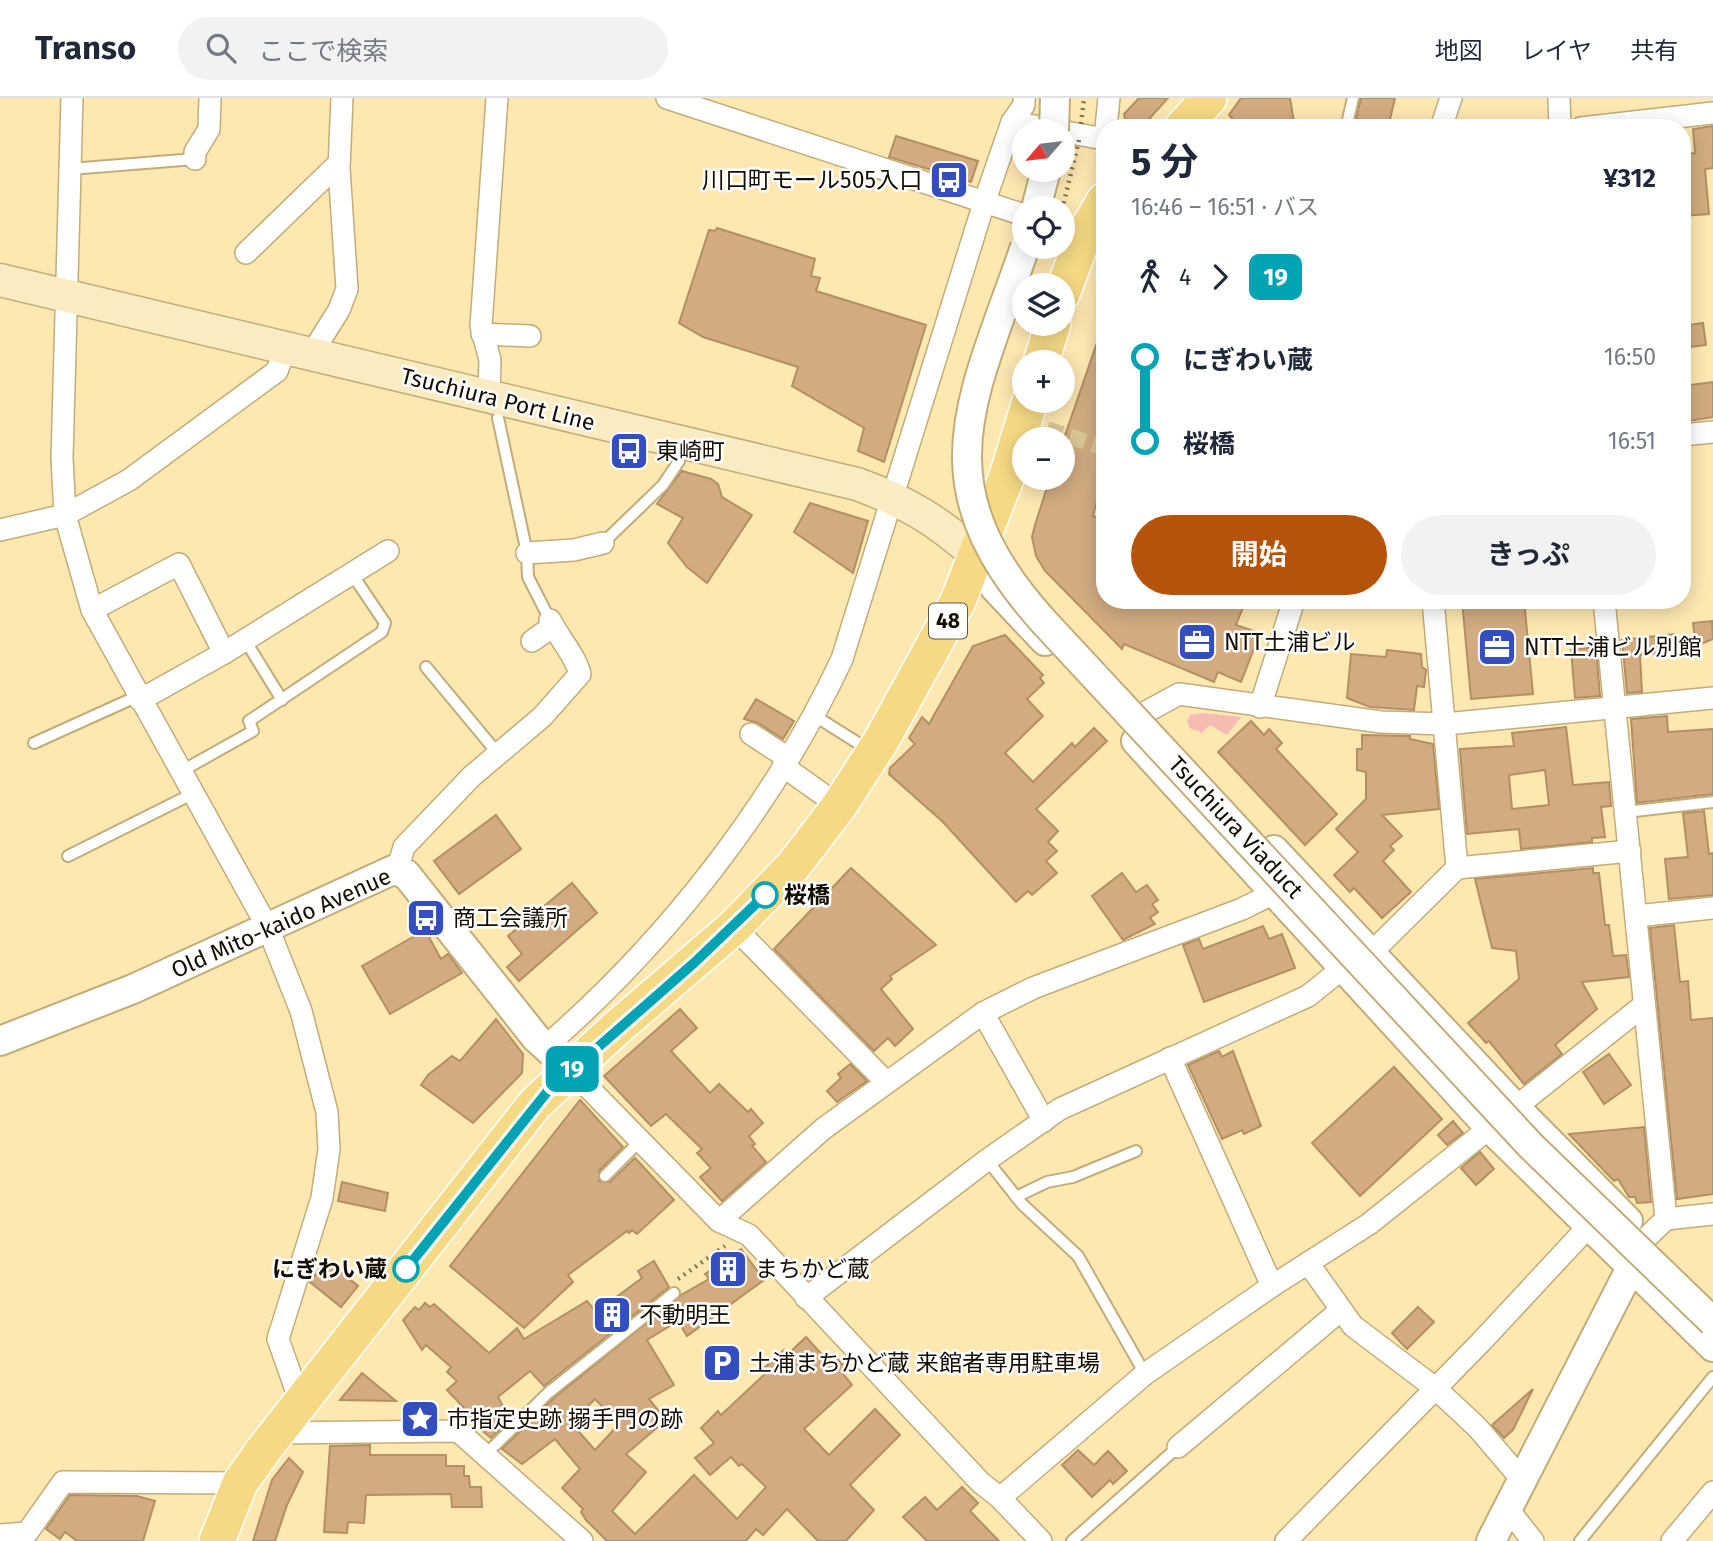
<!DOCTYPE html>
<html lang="ja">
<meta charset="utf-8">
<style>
:root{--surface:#fff;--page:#f2f2f3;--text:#1f2937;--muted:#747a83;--line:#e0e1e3;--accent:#b45309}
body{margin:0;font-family:"Fira Sans","Noto Sans JP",sans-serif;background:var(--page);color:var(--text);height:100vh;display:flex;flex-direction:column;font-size:26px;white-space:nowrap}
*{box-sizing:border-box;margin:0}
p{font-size:23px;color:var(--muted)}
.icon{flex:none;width:38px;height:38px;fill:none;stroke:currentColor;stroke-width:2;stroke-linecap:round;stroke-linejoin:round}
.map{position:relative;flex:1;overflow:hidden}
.side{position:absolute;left:1096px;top:21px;width:595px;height:490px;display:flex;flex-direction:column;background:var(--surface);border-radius:28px;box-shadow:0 4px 18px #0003}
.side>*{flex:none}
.badge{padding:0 14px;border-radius:10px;font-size:24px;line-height:46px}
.needle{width:46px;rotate:242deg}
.buttons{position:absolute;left:1012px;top:21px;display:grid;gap:14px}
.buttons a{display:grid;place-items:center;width:63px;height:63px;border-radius:50%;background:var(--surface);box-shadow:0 4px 18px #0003;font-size:35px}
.map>.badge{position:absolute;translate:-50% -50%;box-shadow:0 0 0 4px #fff}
.legs{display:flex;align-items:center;gap:10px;height:77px;padding:0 35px;font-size:23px}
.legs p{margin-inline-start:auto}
.head{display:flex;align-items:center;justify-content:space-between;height:119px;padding:0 35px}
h1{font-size:38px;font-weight:700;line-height:52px}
.cta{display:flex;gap:14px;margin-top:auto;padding:14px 35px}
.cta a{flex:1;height:80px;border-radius:42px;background:var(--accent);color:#fff;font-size:28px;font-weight:700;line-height:80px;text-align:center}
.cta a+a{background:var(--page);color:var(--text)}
ul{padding:0 35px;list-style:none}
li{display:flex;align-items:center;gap:24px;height:84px;font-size:26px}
li i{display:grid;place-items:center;width:10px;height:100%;margin:0 9px;background:currentColor}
li i::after{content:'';width:18px;height:18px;margin:-9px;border:5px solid;border-radius:50%;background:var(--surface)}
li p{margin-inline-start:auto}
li:first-child i{background:linear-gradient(#0000 50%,currentColor 0)}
li:last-child i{background:linear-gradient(currentColor 50%,#0000 0)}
header{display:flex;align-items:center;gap:42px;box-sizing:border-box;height:98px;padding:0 35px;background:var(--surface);border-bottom:2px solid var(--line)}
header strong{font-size:33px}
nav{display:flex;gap:38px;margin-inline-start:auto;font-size:24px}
.search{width:490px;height:63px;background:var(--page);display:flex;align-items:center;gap:18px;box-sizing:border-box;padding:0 24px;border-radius:38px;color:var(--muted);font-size:26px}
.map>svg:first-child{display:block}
.green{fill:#f5bcb2}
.building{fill:#d2ab81;stroke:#b48e65;stroke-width:2;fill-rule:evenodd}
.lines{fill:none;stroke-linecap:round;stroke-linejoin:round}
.pedestrian-tunnel{stroke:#dac797;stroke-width:16;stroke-dasharray:16 8;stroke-linecap:butt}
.service-casing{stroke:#c1ad79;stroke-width:14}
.minor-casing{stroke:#c1ad79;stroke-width:24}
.tertiary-casing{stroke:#c1ad79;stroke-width:32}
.secondary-casing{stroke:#c1ad79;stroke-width:35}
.primary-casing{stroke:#fff;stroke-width:38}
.path{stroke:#837554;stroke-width:4.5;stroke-dasharray:2 5;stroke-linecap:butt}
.service{stroke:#fff;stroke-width:10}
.minor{stroke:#fff;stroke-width:21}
.tertiary{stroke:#fff;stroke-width:28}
.secondary{stroke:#faecc2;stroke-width:32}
.primary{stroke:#f5d985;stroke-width:35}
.tertiary-bridge-casing{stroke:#c1ad79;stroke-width:32;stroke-linecap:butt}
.path-bridge{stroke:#837554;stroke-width:4.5;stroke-dasharray:2 5;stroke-linecap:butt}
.tertiary-bridge{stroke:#fff;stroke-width:28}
.line-1-casing{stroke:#fff;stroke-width:16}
.line-1{stroke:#00a3b4;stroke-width:10}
.stop-1-dot{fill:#fff;stroke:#00a3b4;stroke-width:3.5}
.labels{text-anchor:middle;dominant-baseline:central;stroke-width:5;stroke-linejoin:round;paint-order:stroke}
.shield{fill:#fff;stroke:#5b564c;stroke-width:2}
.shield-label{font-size:21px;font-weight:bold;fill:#150e00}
.poi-label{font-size:23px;fill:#150e00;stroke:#fff;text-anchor:start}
.street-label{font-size:23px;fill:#150e00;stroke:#fff}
.stop-label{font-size:23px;font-weight:bold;fill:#150e00;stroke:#fff;text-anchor:start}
</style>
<header>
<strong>Transo</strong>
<div class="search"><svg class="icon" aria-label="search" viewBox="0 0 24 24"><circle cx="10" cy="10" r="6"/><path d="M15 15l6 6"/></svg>ここで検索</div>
<nav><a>地図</a><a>レイヤ</a><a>共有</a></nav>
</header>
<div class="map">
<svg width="1713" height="1443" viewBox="0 0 1713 1443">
<rect width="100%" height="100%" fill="#fde8b2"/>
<polygon class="green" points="1203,615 1241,619 1227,637 1210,627 1202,635 1190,630 1187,623 1190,617"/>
<g class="building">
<polygon points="1139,0 1168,0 1141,30 1127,30 1124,16"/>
<polygon points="1241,0 1290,0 1295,30 1240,30 1229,17"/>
<polygon points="1361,0 1395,0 1388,30 1354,30"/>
<polygon points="1713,28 1713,70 1705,71 1709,116 1682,118 1682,56 1695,55 1693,31"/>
<polygon points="896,38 978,63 971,84 889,59"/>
<polygon points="717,130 815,161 811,178 820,180 816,193 926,227 884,364 858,353 864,330 792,288 798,269 703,239 679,225 709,132 715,133"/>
<polygon points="1703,225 1706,247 1682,250 1682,228"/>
<polygon points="1102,230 1104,375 1093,418 1104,422 1104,502 1246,502 1236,527 1260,535 1241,584 1218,574 1214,584 1124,546 1122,551 1045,473 1036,458 1032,439 1035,427 1050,380 1062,380 1062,346"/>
<polygon points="1713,284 1713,319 1682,324 1684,288"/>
<polygon points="682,373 711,381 718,386 722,399 752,417 707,485 687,469 668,445 683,420 657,406"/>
<polygon points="810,405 868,423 853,475 794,434"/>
<polygon points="1462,502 1524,502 1533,596 1471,601"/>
<polygon points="1712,523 1713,541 1696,548 1693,525"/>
<polygon points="1674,536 1676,553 1640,557 1642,594 1627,595 1622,542"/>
<polygon points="1005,537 1043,577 1040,580 1044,585 1027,601 1043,618 1005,655 1033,684 1072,645 1075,649 1094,630 1107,643 1036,711 1058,733 1048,744 1057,753 1046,763 1057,775 1032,797 1028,793 1016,804 943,724 889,676 890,670 915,646 909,640 922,619 929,626 973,548"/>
<polygon points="1596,549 1600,598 1575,600 1571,552"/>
<polygon points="1387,552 1421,556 1422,569 1426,572 1424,589 1417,588 1414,612 1370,609 1347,600 1351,556 1386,559"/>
<polygon points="756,601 794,623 783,641 758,625 744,621"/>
<polygon points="1667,618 1668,634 1713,631 1713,696 1637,705 1631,621"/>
<polygon points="1251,623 1264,637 1269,631 1282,645 1276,651 1337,716 1305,747 1218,654"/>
<path d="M1566,629L1573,687L1609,684L1611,708L1601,709L1605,739L1592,740V744L1521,751L1519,731L1467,736L1460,651L1514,648L1512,635ZM1545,672L1549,707L1512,711L1509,677Z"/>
<polygon points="1362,637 1410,638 1410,641 1433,646 1439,711 1382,717 1402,738 1390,748 1394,752 1383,763 1411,794 1382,820 1354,790 1350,794 1334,777 1358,754 1336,731 1366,701 1366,674 1357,672 1357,651 1362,651"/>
<polygon points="1704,713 1709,756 1713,755 1713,797 1669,801 1665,761 1688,759 1683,715"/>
<polygon points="496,717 521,751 459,796 434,763"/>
<polygon points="851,770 936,847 890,878 892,881 881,891 913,931 895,948 888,940 874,953 774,851"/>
<polygon points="1593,770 1593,775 1599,775 1605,827 1609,827 1613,858 1626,857 1629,879 1582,884 1597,911 1555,947 1562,956 1524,986 1489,943 1486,945 1468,925 1519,881 1516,853 1492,850 1475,781"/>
<polygon points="1122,775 1136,794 1147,787 1158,802 1152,806 1158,814 1150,820 1155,826 1123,842 1092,798"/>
<polygon points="572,785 597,815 519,883 507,869 522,856 508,838"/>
<polygon points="1674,827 1680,884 1688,883 1691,922 1713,920 1713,1096 1677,1101 1650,830"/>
<polygon points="1263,828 1269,841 1282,836 1295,870 1204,904 1183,847 1199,841 1203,851"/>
<polygon points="425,832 441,861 448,856 462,875 390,916 362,868"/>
<polygon points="680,911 697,930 671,953 710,995 719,986 748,1014 751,1011 763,1025 749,1038 755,1046 752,1048 766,1064 722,1103 700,1079 711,1070 697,1055 702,1051 666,1016 651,1028 604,978"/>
<polygon points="496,921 523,956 522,975 473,1025 421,987 428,977 452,958 460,963"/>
<polygon points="1219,953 1222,959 1233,953 1261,1028 1244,1036 1242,1032 1222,1041 1188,967"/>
<polygon points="1609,956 1631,987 1604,1006 1583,974"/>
<polygon points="850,966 867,983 837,1004 827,993 841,980 838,976"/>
<polygon points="1394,969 1442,1021 1360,1098 1312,1045"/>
<polygon points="580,1002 623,1049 599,1073 599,1083 610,1084 635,1060 674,1102 637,1136 632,1132 629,1135 627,1133 568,1177 573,1184 524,1230 450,1168"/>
<polygon points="1453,1023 1463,1035 1447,1047 1438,1037"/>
<polygon points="1644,1029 1651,1104 1637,1105 1635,1099 1629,1099 1618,1081 1614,1083 1569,1036"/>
<polygon points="1480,1054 1494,1071 1476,1087 1461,1070"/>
<polygon points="342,1084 388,1095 385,1113 338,1103"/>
<path d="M741,1151L764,1182L687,1238L678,1223L647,1242L674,1287L649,1301L666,1322L626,1356L646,1374L612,1413L635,1436L694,1377L737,1421L766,1389L742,1366L739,1368L731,1359L710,1377L695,1360L714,1345L701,1330L718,1313L721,1317L766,1275L763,1271L784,1252L788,1256L806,1239L827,1262L833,1256L845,1269L841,1273L852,1287L804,1331L829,1357L875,1311L900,1337L850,1387L874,1412L846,1443H818L787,1411L763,1437L756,1431L746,1443H607L586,1422L581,1414L583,1411L562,1390L580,1371L555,1341L522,1366L502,1351L554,1300L681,1197L709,1181L705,1176ZM595,1301L619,1326L595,1352L571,1325Z"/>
<polygon points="326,1162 358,1188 341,1209 310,1184"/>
<polygon points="654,1163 669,1189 544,1288 530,1273 498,1299 510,1321 491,1340 462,1316 465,1311 447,1292 457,1283 447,1274 451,1269 426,1247 422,1252 403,1222 415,1209 419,1212 425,1205 430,1209 434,1206 489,1255 517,1230 524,1241 587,1203 596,1214 642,1180 638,1173"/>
<polygon points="1418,1209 1434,1224 1407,1251 1392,1235"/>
<polygon points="362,1275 396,1303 340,1302"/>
<polygon points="1533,1291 1513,1332 1504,1340 1492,1327"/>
<polygon points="370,1347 370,1357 446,1357 446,1368 464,1368 464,1378 469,1378 470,1389 481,1389 482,1409 452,1409 451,1396 366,1397 364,1425 348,1424 347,1435 324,1434 330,1348"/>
<polygon points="1078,1352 1094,1367 1108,1353 1127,1373 1113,1386 1110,1382 1092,1399 1062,1367"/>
<polygon points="289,1360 303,1374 287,1407 275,1443 253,1443 272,1382"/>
<polygon points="962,1389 978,1405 970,1413 999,1443 927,1443 903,1419 925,1399 937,1412"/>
<polygon points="70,1397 137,1398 155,1403 143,1443 77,1443 65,1434 60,1441 46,1431"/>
</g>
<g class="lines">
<polyline class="pedestrian-tunnel" points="1047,331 1104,350"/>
<g class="service-casing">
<g id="service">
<polyline points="1346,30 1353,0"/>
<polyline points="70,71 195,61"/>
<polyline points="498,320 527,455 528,479 550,522"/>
<polyline points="603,445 663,387 679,363"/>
<polyline points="245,542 282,602"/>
<polyline points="426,569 499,657"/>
<polyline points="815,618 869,652"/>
<polyline points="34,645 138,598"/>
<polyline points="180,674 253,633 249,623 382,534 385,525 352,476"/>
<polyline points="1626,714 1713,704"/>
<polyline points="68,758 192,696"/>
<polyline points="987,1062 1022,1106 1078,1158 1145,1276"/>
<polyline points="605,1078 641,1042"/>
<polyline points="1016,1099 1047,1084 1073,1079 1136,1053"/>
<polyline points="485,1357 548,1295 674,1195"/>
<polyline points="1072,1443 1178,1349"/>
<polyline points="1580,1443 1713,1279"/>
</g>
</g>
<g class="minor-casing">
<g id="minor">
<polyline points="72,0 62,360 65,417 92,512 268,830 301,913 327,1014 329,1051 322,1100 278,1241 300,1303"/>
<polyline points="667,0 1024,117"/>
<polyline points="1559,0 1560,30"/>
<polyline points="1012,24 1104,41"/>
<polyline points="1106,30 1109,0"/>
<polyline points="1441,30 1451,0"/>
<polyline points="1581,30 1713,15"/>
<polyline points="195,61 195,54 209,31 210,0"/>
<polyline points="1062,129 1084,137"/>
<polyline points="246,155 339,65"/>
<polyline points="482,236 530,238"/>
<polyline points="312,255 339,212 347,191 339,70 342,0"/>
<polyline points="489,300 490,262 481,228 497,0"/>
<polyline points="1682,337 1713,334"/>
<polyline points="0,432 65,417 129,382 277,273 286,249"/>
<polyline points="527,455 574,452 603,445"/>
<polyline points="1433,502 1457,770"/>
<polyline points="1604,502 1666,1121 1645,1141"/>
<polyline points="92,512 179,466 224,555"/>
<polyline points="532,543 553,528"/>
<polyline points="140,602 224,555 388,453"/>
<polyline points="1260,609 1294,502"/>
<polyline points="1144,615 1179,596 1381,624 1445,626 1713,600"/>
<polyline points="751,636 788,660"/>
<polyline points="783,668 839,708"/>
<path d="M397,773L404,749L472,678L542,619L580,576C575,557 559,540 550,522"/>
<polyline points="1636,818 1713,810"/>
<polyline points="734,829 886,984"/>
<polyline points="983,915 1044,1023"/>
<path d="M545,949C667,843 773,708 842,561L984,105L1012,24L1024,7V0"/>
<polyline points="1170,960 1272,1188"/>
<polyline points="571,972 719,1123 749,1137 980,1384 1000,1400 1041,1443"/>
<polyline points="1666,1121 1713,1116"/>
<polyline points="719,1123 823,1031 983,915 1033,890 1242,811 1274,795"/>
<polyline points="1308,1165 1353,1228 1435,1290 1477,1329 1523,1383"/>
<polyline points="806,1200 987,1062 1060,1011 1308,898 1343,870 1372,854 1457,770 1630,753"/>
<polyline points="276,1335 458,1333 582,1443"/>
<polyline points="1178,1349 1341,1212"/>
<polyline points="1000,1400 1145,1276 1272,1188 1369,1126 1644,907"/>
<polyline points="1508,1411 1533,1443"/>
<polyline points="0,1437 27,1435 63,1384 240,1385"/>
<polyline points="1286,1443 1481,1244 1588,1129"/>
<polyline points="1672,1443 1713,1394"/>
</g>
</g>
<g class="tertiary-casing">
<g id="tertiary">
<polyline points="1036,110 1046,72"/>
<polyline points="977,458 995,490 1045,543"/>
<polyline points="1136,643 1489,1029 1713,1249"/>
<polyline points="1274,752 1516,1010 1628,1123"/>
<polyline points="0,943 133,891 393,772 406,776 536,940 571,972"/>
<polyline points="1491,1443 1638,1156"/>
</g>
</g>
<g class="secondary-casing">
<path id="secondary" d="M0,182L857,386C907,404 938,423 977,458"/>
</g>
<g class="primary-casing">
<g id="primary">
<polyline points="1182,30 1209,0"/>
<polyline points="1062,196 1084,137 1104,103"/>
<polyline points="1041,264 1053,226"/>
<polyline points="217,1443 240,1385 265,1350 535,1006 612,934 734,829 794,767 839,708 881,643 958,503 1007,378 1030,303"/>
</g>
</g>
<polyline class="path" points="678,1181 725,1148"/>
<use href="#service" class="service"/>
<use href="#minor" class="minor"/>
<use href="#tertiary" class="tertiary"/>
<use href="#secondary" class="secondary"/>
<use href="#primary" class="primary"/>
<g class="tertiary-bridge-casing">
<g id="tertiary-bridge">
<polyline points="1054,33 1055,0"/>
<path d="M1025,149C971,305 919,386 1045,525L1531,1048L1713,1224"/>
</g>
</g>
<g class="path-bridge">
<polyline points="1081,26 1084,0"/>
<polyline points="1062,112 1080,38"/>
</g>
<use href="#tertiary-bridge" class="tertiary-bridge"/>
</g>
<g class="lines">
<g class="line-1-casing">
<polyline id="line-1" points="406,1171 547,994 694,865 765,797"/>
</g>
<use href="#line-1" class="line-1"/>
</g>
<defs>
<g id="bus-square" transform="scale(2.0125)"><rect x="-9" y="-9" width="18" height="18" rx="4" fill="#354ebf" stroke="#fff"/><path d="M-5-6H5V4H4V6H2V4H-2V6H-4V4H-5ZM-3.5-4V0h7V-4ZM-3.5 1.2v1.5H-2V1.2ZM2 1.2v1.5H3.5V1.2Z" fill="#fff"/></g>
<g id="office-square" transform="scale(2.0125)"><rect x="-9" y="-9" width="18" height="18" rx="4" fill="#354ebf" stroke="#fff"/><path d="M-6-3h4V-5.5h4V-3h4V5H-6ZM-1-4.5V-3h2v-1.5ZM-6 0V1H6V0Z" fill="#fff"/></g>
<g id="building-square" transform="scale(2.0125)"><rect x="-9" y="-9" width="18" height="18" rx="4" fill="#354ebf" stroke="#fff"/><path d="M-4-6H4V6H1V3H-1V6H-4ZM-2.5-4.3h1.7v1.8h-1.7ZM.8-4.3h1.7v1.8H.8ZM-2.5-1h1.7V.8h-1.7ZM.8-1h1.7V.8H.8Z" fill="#fff"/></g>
<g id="parking-square" transform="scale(2.0125)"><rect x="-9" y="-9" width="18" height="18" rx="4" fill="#354ebf" stroke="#fff"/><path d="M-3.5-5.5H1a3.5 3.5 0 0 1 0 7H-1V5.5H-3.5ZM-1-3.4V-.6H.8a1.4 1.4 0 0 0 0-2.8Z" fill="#fff"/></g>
<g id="sight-square" transform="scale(2.0125)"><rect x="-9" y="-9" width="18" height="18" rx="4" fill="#354ebf" stroke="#fff"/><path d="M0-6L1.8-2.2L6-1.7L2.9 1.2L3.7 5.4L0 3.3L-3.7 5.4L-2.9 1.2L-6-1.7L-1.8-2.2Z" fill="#fff"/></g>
</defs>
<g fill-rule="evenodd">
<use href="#bus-square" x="949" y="82"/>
<use href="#bus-square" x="629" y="353"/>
<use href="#office-square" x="1197" y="544"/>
<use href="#office-square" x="1497" y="549"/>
<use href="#bus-square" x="426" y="820"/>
<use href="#building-square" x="728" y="1171"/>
<use href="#building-square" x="612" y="1217"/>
<use href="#parking-square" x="722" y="1265"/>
<use href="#sight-square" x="420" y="1321"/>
</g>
<g class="stop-1-dot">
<circle cx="765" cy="797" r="12"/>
<circle cx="406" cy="1171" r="12"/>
</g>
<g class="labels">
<rect class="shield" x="929" y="505.5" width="38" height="35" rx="5"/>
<g class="shield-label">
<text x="948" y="523">48</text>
</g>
<g class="poi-label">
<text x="922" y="82" text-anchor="end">川口町モール505入口</text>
<text x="656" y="353">東崎町</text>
<text x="1224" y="544">NTT土浦ビル</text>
<text x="1524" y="549">NTT土浦ビル別館</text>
<text x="453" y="820">商工会議所</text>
<text x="755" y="1171">まちかど蔵</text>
<text x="639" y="1217">不動明王</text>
<text x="749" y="1265">土浦まちかど蔵 来館者専用駐車場</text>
<text x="447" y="1321">市指定史跡 搦手門の跡</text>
</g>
<g class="street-label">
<text transform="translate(498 301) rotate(14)">Tsuchiura Port Line</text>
<text transform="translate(1236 729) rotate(47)">Tsuchiura Viaduct</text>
<text transform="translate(281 825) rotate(-24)">Old Mito-kaido Avenue</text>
</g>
<g class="stop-label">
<text x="784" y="797">桜橋</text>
<text x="387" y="1171" text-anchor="end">にぎわい蔵</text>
</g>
</g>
</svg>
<div class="buttons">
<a><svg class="needle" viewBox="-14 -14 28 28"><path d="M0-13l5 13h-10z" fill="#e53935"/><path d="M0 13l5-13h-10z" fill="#747a83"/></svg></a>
<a><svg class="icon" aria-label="locate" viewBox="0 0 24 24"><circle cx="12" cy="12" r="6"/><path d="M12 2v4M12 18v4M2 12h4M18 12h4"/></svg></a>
<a><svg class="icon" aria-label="layers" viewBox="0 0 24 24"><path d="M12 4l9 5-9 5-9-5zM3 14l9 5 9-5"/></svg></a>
<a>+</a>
<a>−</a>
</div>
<b class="badge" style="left:572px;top:971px;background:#00a3b4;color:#fff">19</b>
<section class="side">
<div class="head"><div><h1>5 分</h1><p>16:46 – 16:51 · バス</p></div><b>¥312</b></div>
<div class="legs"><svg class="icon" aria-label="walk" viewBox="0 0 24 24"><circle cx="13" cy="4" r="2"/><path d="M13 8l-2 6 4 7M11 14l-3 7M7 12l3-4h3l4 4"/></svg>4<svg class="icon" aria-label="forward" viewBox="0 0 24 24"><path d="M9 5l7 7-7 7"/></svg><b class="badge" style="background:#00a3b4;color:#fff">19</b></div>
<ul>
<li><i style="color:#00a3b4"></i><b>にぎわい蔵</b><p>16:50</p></li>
<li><i style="color:#00a3b4"></i><b>桜橋</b><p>16:51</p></li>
</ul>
<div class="cta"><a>開始</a><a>きっぷ</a></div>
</section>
</div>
